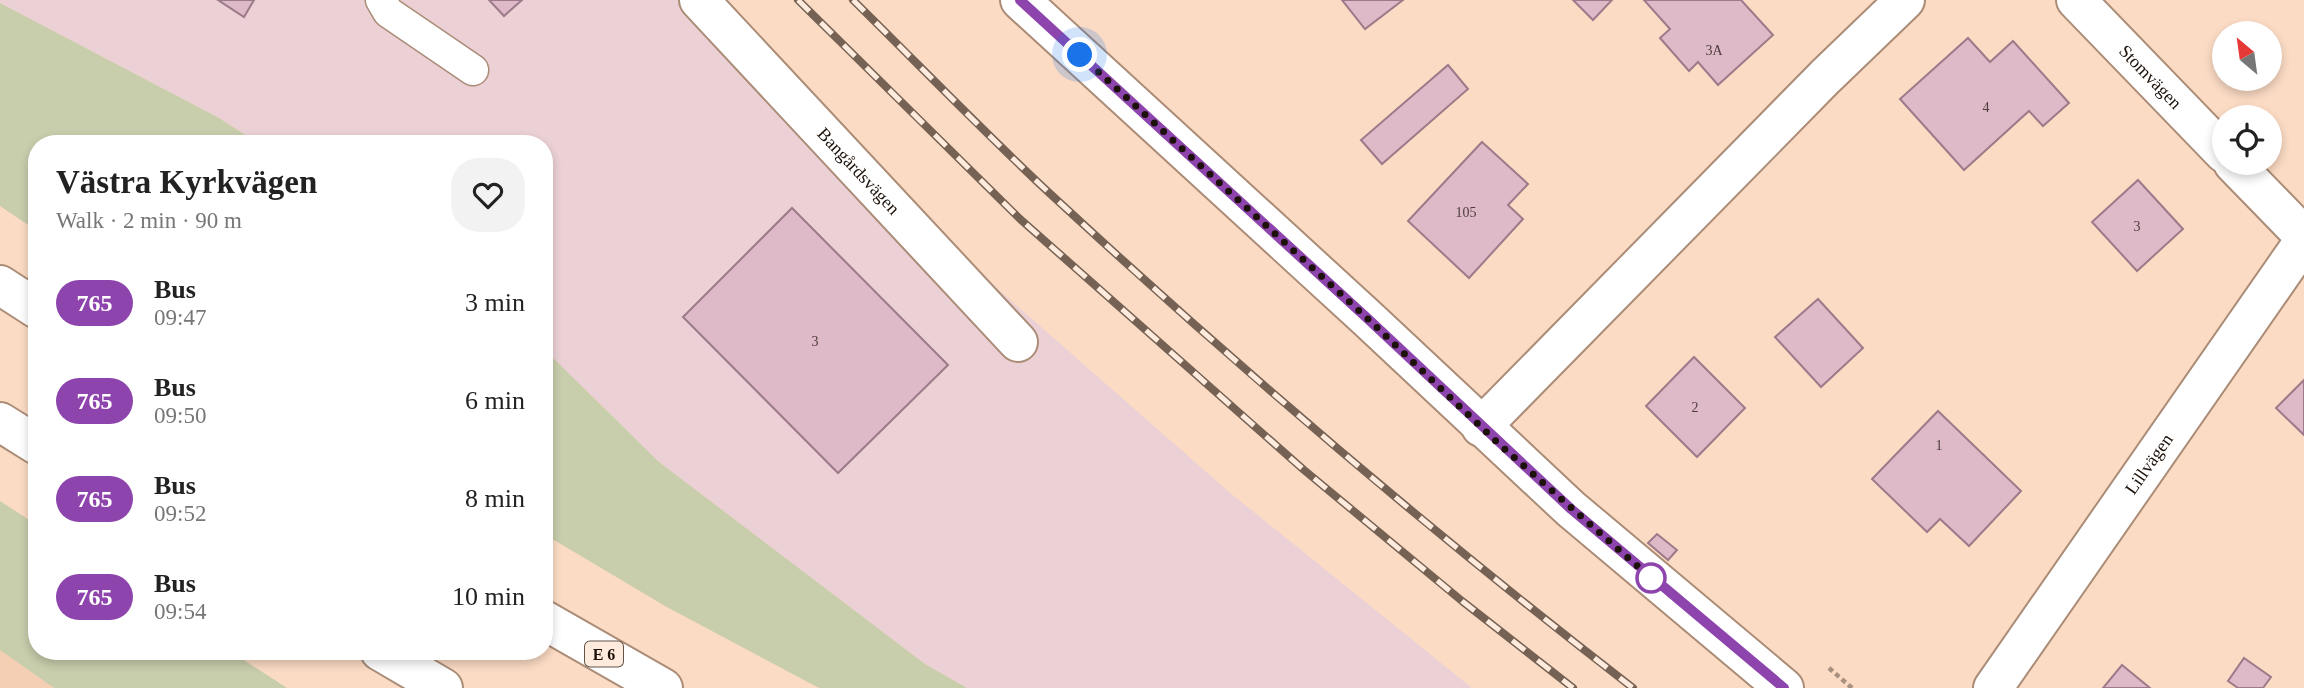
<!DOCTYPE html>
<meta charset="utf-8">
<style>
:root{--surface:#fff;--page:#f2f2f2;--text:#222;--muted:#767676}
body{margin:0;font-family:Georgia,serif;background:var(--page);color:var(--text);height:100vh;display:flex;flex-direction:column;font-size:26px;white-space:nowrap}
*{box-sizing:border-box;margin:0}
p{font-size:23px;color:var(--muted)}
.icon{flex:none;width:38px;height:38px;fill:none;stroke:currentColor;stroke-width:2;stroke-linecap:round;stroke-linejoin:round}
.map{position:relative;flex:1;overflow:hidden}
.side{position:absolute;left:28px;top:135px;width:525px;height:525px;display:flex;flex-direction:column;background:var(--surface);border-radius:28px;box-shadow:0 4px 10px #0003}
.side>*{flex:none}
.badge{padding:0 14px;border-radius:23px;font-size:24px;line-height:46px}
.needle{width:46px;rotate:331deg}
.tools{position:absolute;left:2212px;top:21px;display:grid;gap:14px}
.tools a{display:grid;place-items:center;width:70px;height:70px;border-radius:50%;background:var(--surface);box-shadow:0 4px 10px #0003;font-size:35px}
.you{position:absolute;width:35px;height:35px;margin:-18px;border:5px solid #fff;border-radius:50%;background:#1a73e8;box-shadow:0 0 0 10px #1a73e833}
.map>.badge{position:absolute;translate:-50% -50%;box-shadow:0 0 0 4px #fff}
.round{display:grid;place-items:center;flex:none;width:74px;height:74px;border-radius:28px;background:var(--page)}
.head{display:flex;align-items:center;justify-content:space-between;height:119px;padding:0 28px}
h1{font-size:33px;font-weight:700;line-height:52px}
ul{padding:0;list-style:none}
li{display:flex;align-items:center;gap:21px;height:98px;padding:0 28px}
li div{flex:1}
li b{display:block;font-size:26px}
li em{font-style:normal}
li .badge{min-width:77px;font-weight:700;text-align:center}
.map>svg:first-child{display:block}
.built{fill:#f5cfb3}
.industrial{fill:#ebd0d5}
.green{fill:#c8cdac}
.building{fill:#deb9c8;stroke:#9d7a89;stroke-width:2}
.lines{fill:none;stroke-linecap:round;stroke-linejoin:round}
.service-casing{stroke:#aa8c77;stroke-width:33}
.minor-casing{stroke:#aa8c77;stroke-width:42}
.tertiary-casing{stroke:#aa8c77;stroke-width:42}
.motorway-casing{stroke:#aa8c77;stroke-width:42}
.path{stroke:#a9917f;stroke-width:4.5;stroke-dasharray:5 3.5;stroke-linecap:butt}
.service{stroke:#fff;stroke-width:30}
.minor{stroke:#fff;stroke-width:38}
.tertiary{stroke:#fff;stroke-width:38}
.motorway{stroke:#fff;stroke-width:38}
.rail-casing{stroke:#756254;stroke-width:8}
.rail{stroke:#ffebdd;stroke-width:5;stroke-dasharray:16;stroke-linecap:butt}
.line-casing{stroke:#fff;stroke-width:16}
.line{stroke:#8e44ad;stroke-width:10}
.walk{stroke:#1d120a;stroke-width:7;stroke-dasharray:0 12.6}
.stop-dot{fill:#fff;stroke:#8e44ad;stroke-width:3.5}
.labels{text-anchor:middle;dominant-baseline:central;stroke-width:5;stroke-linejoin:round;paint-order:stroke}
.number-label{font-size:14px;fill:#4d3c3a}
.shield{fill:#ffebdd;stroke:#615349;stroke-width:2}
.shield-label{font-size:16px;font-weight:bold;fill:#1d120a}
.street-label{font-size:18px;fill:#1d120a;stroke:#ffebdd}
</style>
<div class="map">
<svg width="2304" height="688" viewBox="0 0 2304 688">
<rect width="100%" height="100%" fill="#fbdbc4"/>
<polygon class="built" points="0,650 54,688 0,688"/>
<polygon class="industrial" points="0,0 679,0 967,262 1229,492 1472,688 967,688 925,664 659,462 544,349 544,144 258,143 219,118 0,3"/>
<g class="green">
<polygon points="0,3 219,118 258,143 37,144 37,231 0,206"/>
<polygon points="544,349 659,462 925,664 967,688 819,688 665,606 544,534"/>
<polygon points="0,501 37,525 37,651 230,651 287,688 54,688 0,650"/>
</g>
<g class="building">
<polygon points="218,0 254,0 244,17"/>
<polygon points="489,0 522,0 504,16"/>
<polygon points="1342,0 1403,0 1365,29"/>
<polygon points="1573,0 1612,0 1593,20"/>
<polygon points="1644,0 1741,0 1773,35 1718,85 1698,62 1689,71 1660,38 1670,29"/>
<polygon points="1968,38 1990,62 2013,41 2069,103 2043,126 2029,111 1964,170 1900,99"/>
<polygon points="1448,65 1468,89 1382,164 1361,140"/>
<polygon points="1482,142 1528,184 1508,205 1523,219 1469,278 1408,221"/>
<polygon points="2138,180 2183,229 2137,271 2092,222"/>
<polygon points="792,208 948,365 838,473 683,317"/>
<polygon points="1818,299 1863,348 1821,387 1775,337"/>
<polygon points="1694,357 1745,408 1697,457 1646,406"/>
<polygon points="2304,380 2304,435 2276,408"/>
<polygon points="1938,411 2021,491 1969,546 1940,519 1927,532 1872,479"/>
<polygon points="1657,534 1677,550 1668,560 1648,543"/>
<polygon points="2244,658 2271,677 2263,688 2238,688 2228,681"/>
<polygon points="2122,665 2150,688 2103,688"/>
</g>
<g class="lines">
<g class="service-casing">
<polyline id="service" points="381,0 388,12 473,70"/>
</g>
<g class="minor-casing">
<g id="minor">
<path id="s1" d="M699,0L1018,342"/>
<path id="s2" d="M2076,0L2224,153"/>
<polyline points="2233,163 2304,236"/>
<polyline points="1481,427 1825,77 1905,0"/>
<path id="s3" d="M1993,688L2304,241"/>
</g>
</g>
<g class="tertiary-casing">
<polyline id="tertiary" points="1020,0 1367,318 1571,509 1784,688"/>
</g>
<g class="motorway-casing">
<g id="motorway">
<polyline points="0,285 37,309"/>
<polyline points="0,422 37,445"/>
<polyline points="544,620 663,688"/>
<polyline points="380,651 443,688"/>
</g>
</g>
<polyline class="path" points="1829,668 1852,688"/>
<use href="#service" class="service"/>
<use href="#minor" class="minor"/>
<use href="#tertiary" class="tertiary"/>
<use href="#motorway" class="motorway"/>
<g class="rail-casing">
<g id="rail">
<polyline points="798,0 1020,219 1304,470 1462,601 1573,688"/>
<path d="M853,0C917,63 980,128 1045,189C1234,364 1430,531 1633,688"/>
</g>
</g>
<use href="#rail" class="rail"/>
</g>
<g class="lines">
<g class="line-casing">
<polyline id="line" points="1020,0 1367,318 1571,509 1784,688"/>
</g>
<use href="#line" class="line"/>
<polyline class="walk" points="1080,55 1367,318 1499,444 1651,578"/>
</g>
<circle class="stop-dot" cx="1651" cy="578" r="14"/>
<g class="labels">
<g class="number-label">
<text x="1714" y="50">3A</text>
<text x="1986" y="107">4</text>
<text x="1466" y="212">105</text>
<text x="2137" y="226">3</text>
<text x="815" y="341">3</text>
<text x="1695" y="407">2</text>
<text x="1939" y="445">1</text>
</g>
<rect class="shield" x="585" y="641.5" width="38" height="25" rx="5"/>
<g class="shield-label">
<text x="604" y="654">E 6</text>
</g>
<g class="street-label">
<text stroke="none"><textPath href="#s2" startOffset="107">Stomvägen</textPath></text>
<text stroke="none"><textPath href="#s1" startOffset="234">Bangårdsvägen</textPath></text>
<text stroke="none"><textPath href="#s3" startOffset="273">Lillvägen</textPath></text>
</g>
</g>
</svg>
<div class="tools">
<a><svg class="needle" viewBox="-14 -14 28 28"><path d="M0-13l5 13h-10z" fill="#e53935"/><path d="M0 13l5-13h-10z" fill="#767676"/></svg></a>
<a><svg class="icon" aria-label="locate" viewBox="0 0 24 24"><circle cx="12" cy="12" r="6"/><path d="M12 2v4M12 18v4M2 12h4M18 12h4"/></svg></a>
</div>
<div class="you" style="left:1080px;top:55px"></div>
<section class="side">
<div class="head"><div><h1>Västra Kyrkvägen</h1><p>Walk · 2 min · 90 m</p></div><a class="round"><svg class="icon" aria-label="heart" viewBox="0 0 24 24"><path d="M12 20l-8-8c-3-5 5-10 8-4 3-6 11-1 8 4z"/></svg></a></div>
<ul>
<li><span class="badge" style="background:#8e44ad;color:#fff">765</span><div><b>Bus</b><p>09:47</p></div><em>3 min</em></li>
<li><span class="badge" style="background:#8e44ad;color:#fff">765</span><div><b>Bus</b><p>09:50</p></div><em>6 min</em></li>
<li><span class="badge" style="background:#8e44ad;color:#fff">765</span><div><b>Bus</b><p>09:52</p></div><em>8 min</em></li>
<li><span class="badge" style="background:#8e44ad;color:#fff">765</span><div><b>Bus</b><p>09:54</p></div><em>10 min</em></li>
</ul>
</section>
</div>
